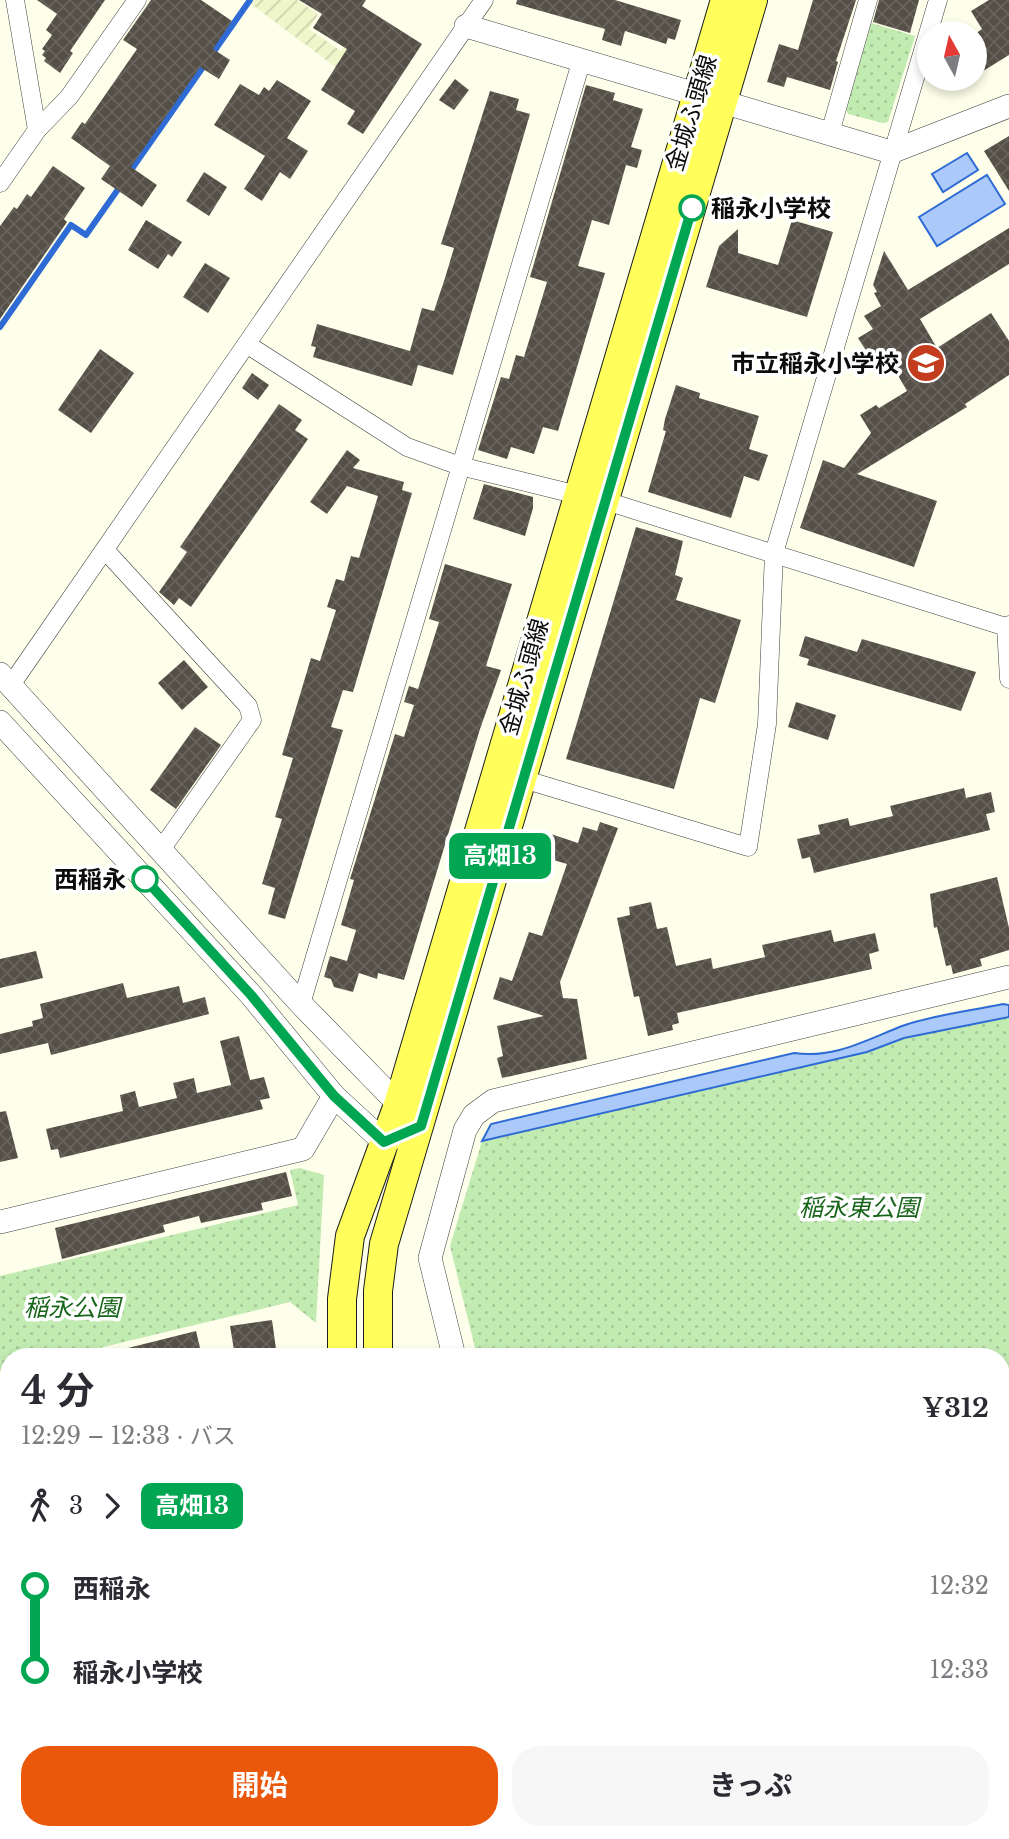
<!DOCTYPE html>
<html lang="ja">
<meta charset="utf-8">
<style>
:root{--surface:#fff;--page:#f7f7f7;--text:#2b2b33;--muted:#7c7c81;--accent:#ea580c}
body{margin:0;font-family:"Libre Baskerville","Noto Sans JP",serif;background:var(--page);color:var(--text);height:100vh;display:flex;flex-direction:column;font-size:26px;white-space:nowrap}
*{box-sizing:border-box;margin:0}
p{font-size:23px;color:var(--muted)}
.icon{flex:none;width:38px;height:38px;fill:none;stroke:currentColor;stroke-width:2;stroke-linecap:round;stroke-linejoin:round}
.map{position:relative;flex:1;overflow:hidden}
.side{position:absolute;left:0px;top:1348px;width:1010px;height:492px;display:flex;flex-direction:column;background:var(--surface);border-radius:28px 28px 0 0;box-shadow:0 4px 10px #0003}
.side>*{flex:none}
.badge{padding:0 14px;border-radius:10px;font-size:24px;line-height:46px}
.needle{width:46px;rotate:352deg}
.tools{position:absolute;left:917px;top:21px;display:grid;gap:14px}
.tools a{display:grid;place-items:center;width:70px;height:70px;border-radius:50%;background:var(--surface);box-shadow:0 4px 10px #0003;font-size:35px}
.map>.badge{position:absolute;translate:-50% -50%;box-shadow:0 0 0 4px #fff}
.legs{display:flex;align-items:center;gap:10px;height:77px;padding:0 21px;font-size:23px}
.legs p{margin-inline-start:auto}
.overview{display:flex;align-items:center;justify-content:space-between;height:119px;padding:0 21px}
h1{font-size:38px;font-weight:700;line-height:52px}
.cta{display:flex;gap:14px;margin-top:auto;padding:14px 21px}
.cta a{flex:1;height:80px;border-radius:28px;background:var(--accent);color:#fff;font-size:28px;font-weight:700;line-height:80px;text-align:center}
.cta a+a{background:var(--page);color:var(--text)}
ul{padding:0 21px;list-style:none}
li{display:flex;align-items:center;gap:24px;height:84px;font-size:26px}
li i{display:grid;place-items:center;width:10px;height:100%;margin:0 9px;background:currentColor}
li i::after{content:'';width:18px;height:18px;margin:-9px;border:5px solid;border-radius:50%;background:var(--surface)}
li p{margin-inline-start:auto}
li:first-child i{background:linear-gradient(#0000 50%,currentColor 0)}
li:last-child i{background:linear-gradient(currentColor 50%,#0000 0)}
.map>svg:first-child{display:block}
.industrial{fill:url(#industrial-furrows)}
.farmland{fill:url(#farmland-furrows)}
.grass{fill:url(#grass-dots)}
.water{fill:#accaf9;stroke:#2f6bd4;stroke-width:2}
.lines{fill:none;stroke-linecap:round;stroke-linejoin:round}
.stream{stroke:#2f6bd4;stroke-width:6}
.building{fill:url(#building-cross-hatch)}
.minor-casing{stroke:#3f3f3f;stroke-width:19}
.tertiary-casing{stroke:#3f3f3f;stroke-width:24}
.primary-casing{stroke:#1d1d1d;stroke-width:30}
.minor{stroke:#fff;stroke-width:18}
.tertiary{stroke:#fff;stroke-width:23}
.primary{stroke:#fffe5a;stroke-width:28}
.line-1-casing{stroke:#fff;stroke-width:16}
.line-1{stroke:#00a651;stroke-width:10}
.stop-1-dot{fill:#fff;stroke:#00a651;stroke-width:3.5}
.labels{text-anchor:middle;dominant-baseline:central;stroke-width:7;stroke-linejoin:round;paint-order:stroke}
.street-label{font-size:24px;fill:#0c0c0c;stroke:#fff}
.stop-label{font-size:24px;font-weight:bold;fill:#0c0c0c;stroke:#fff;text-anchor:start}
.poi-label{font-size:24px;font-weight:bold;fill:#0c0c0c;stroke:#fff;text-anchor:end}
.park-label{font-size:24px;font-style:italic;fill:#19661b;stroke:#fff}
</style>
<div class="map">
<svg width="1009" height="1839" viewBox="0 0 1009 1839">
<defs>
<pattern id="industrial-furrows" width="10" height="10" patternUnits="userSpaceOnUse" patternTransform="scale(1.75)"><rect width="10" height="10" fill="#ebdfea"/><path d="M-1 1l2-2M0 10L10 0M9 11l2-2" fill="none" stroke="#c8bec8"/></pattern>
<pattern id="farmland-furrows" width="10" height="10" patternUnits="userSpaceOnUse" patternTransform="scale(1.75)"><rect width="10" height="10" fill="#eff6c9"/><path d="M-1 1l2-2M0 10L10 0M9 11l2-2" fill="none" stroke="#ccd2ab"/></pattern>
<pattern id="grass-dots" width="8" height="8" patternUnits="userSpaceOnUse" patternTransform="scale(1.75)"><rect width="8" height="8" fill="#c2ebb2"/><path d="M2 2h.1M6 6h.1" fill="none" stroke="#a6c898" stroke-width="1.8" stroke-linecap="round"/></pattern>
<pattern id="building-cross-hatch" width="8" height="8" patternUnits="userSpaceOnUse" patternTransform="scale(1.75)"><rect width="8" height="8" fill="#555047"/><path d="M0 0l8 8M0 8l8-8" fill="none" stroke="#68645d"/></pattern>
</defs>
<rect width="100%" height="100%" fill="#feffea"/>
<polygon class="industrial" points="9,1740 9,1830 218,1830 218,1839 0,1839 0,1742"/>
<polygon class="farmland" points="253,0 297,0 318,14 309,29 341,51 360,22 349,77 251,4"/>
<g class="grass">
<polygon points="868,22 915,36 888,122 883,123 848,114 844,104"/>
<polygon points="1009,1017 1009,1839 593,1839 591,1831 1001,1830 1001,1356 477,1356 450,1246 482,1141 867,1052 904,1038"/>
<polygon points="300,1168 324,1175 316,1323 290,1302 66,1356 9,1356 9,1370 0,1372 0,1276 298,1205 290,1170"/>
</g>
<g class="water">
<polygon points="967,153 978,170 943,192 932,174"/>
<polygon points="987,175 1005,204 937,246 919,217"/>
<path d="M1003,1004L1009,1005V1017L904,1038L867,1052L482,1141L491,1124L794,1053C834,1059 866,1040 902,1026C933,1015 970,1011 1003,1004Z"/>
</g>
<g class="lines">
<g class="stream">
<polyline points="129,173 250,0"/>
<polyline points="0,327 71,225 86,235 121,185"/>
</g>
</g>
<g class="building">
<polygon points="37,0 105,0 70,51 73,53 60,73 44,61 46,58 42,55 45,51 42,49 52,35 46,30 57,14"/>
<polygon points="151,0 201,0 232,21 213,49 230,60 219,79 200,67 131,167 157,185 142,207 101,179 110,166 71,138 82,122 85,124 137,49 123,40"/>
<polygon points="299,0 366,0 362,6 422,44 363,134 347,124 355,111 321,90 347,49 313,28 322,14"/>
<polygon points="517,0 615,0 681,20 675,40 668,38 666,44 625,31 621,46 602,40 605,29 516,4"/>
<polygon points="813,0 856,0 836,61 838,62 830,90 787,77 784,87 767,82 779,44 798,50"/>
<polygon points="879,0 919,0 910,33 873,22"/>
<polygon points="989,0 1009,0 1009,55 975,76 975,34 982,29 971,11"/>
<polygon points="455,79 469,90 454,110 439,100"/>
<polygon points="277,80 311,101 287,138 308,151 290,179 280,172 262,201 244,189 265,156 214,125 240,84 259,95 264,87 269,91"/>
<polygon points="586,85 615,93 613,100 643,109 631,147 642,150 637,168 626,165 609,225 592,220 578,266 605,273 558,431 543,427 534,454 511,447 507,459 478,450 501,377 509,379 516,355 524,357 547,282 530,277"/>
<polygon points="490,91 519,99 516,110 530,114 453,375 418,365 412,386 313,357 316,347 311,346 317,324 410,351 422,308 434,311 445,278 454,248 441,244"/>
<polygon points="1009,136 1009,191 984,151"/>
<polygon points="53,166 85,188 64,219 67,222 0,319 0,226 14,207 17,209 27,194 31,197"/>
<polygon points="204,172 227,187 209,216 186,201"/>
<polygon points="146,220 182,242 172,257 168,254 158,269 128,250"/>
<polygon points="792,220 833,232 807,317 706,287 719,246 738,229 738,253 778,265"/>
<polygon points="1009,228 1009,264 920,319 937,348 991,313 1009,341 1009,375 965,404 967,407 857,474 937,501 914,567 800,528 823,460 844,468 871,433 860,415 876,405 879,408 907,391 889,360 877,368 858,338 873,329 864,316 881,306 874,293 877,292 873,285 884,251 908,290"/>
<polygon points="205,263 230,278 208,313 183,297"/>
<polygon points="100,349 134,373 91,433 58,410"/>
<polygon points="252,373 269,385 258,400 242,388"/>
<polygon points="676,385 700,393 699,398 759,416 749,449 768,455 759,481 744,476 731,518 648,492 666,431 663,430 665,419"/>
<polygon points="279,404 302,420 295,430 308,439 191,607 179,598 174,605 159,592 187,552 180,547"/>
<polygon points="347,450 360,460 353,468 404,482 402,490 412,493 353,692 343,690 331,727 343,730 285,919 268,914 275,888 262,884 282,819 275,817 293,758 282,755 311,658 320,661 336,610 327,607 336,579 344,581 351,556 359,558 378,496 347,486 327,514 310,502"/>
<polygon points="484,484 533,497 533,508 525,536 473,519"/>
<polygon points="636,527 683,541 675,575 683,578 676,600 741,620 715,703 700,698 674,789 566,759"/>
<polygon points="445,564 512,584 486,666 501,670 480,729 404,980 378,973 377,979 359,973 353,992 334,987 331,979 324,977 330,956 347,961 356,930 341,925 354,880 350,879 395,734 404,737 414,705 404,702 409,686 418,689 439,622 429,619"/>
<polygon points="805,636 857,652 862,639 976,672 961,711 807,665 809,659 799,656"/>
<polygon points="184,660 208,687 182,710 158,683"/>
<polygon points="796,702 836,715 828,740 788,727"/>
<polygon points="195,727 221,745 176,809 150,790"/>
<polygon points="964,788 966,798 991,792 995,812 986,814 990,830 814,873 810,857 802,859 797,839 820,834 818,825 848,818 850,826 893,816 890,806"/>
<polygon points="600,822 618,828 560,982 563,998 577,999 587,1059 502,1078 497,1058 503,1056 497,1026 544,1016 493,999 500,977 512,981 529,932 542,936 567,864 540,856 548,833 578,843 583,827 597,831"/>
<polygon points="997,877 1009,928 1009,950 980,959 982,966 953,974 951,965 946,966 937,927 934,928 930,894"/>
<polygon points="651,902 657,929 667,927 676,966 711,958 713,969 765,957 762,945 831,930 834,942 875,933 879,951 869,954 872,969 677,1013 679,1023 672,1025 673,1030 648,1036 639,996 634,997 617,918 630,915 629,907"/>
<polygon points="36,951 43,978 0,988 0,959"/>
<polygon points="123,983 127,998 179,986 183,1003 205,997 209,1014 51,1055 48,1043 0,1054 0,1034 33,1026 32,1021 43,1018 40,1004"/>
<polygon points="239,1036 250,1080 264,1077 270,1098 260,1100 263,1109 60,1158 58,1149 51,1150 46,1129 123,1111 120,1095 135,1091 139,1107 177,1098 173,1083 194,1078 197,1093 231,1085 220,1041"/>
<polygon points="6,1111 18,1158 0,1162 0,1112"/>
<polygon points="286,1172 292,1196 261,1203 263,1210 201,1223 199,1216 163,1225 165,1232 62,1259 55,1228"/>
<polygon points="272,1320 277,1356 235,1356 230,1326"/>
<polygon points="196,1331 202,1356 120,1356 120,1350"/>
</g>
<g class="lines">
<g class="minor-casing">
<g id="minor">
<polyline points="15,0 37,130"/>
<polyline points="830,133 868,0"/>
<polyline points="0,183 37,130 69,97 137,0"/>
<polyline points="248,345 407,447 460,466 578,495"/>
<polyline points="606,501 1006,627 1009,625"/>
<polyline points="105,550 248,706 252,720 160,851"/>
<polyline points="1006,627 1009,679"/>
<polyline points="11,685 484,0"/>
<polyline points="523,779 748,847 767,724 774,553 938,0"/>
<polyline points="301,1004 582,59"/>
<polyline points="0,1388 9,1386"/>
<polyline points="0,1731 9,1730"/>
</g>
</g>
<g class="tertiary-casing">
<g id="tertiary">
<polyline points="466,26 891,152 1009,106"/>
<polyline points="0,674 301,1004 410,1116"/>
<polyline points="0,722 251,995 334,1096 384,1142 397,1136"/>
<polyline points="0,1222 303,1149 334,1096"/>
<polyline points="454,1356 430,1258 465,1130 474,1115 493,1101 1009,977"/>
<polyline points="570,1830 572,1839"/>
</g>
</g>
<g class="primary-casing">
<g id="primary">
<polyline points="342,1356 342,1299 350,1236 398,1105 725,0"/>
<polyline points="378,1356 378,1291 384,1244 753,0"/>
<polyline points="369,1830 369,1839"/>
<polyline points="339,1839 339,1830"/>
</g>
</g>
<use href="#minor" class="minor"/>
<use href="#tertiary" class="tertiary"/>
<use href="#primary" class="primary"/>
</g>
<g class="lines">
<g class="line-1-casing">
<polyline id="line-1" points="145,879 251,995 334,1096 384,1142 421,1126 692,208"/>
</g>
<use href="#line-1" class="line-1"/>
</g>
<defs>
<g id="school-disc" transform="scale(2.0125)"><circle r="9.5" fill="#c33c1d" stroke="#fff"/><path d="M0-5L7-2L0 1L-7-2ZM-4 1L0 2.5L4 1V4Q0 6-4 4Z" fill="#fff"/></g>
</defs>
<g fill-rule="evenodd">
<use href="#school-disc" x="926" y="363"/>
</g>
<g class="stop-1-dot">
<circle cx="692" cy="208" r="12"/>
<circle cx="145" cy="879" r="12"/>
</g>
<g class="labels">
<g class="street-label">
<text transform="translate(691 113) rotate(-73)">金城ふ頭線</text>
<text transform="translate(524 677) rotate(-74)">金城ふ頭線</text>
</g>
<g class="stop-label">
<text x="711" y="208">稲永小学校</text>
<text x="126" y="879" text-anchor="end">西稲永</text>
</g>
<g class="poi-label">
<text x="899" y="363">市立稲永小学校</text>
</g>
<g class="park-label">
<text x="859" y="1207">稲永東公園</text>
<text x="72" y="1307">稲永公園</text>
</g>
</g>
</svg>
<div class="tools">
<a><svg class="needle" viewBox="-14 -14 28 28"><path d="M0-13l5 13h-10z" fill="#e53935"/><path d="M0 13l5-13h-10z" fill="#7c7c81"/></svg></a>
</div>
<b class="badge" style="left:500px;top:856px;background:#00a651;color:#fff">高畑13</b>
<section class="side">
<div class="overview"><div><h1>4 分</h1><p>12:29 – 12:33 · バス</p></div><b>¥312</b></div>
<div class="legs"><svg class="icon" aria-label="walk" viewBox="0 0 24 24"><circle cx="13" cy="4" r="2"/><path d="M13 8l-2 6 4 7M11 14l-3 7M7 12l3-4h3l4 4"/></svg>3<svg class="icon" aria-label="forward" viewBox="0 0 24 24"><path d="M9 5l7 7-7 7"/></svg><b class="badge" style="background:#00a651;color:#fff">高畑13</b></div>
<ul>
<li><i style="color:#00a651"></i><b>西稲永</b><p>12:32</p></li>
<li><i style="color:#00a651"></i><b>稲永小学校</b><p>12:33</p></li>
</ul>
<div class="cta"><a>開始</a><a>きっぷ</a></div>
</section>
</div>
